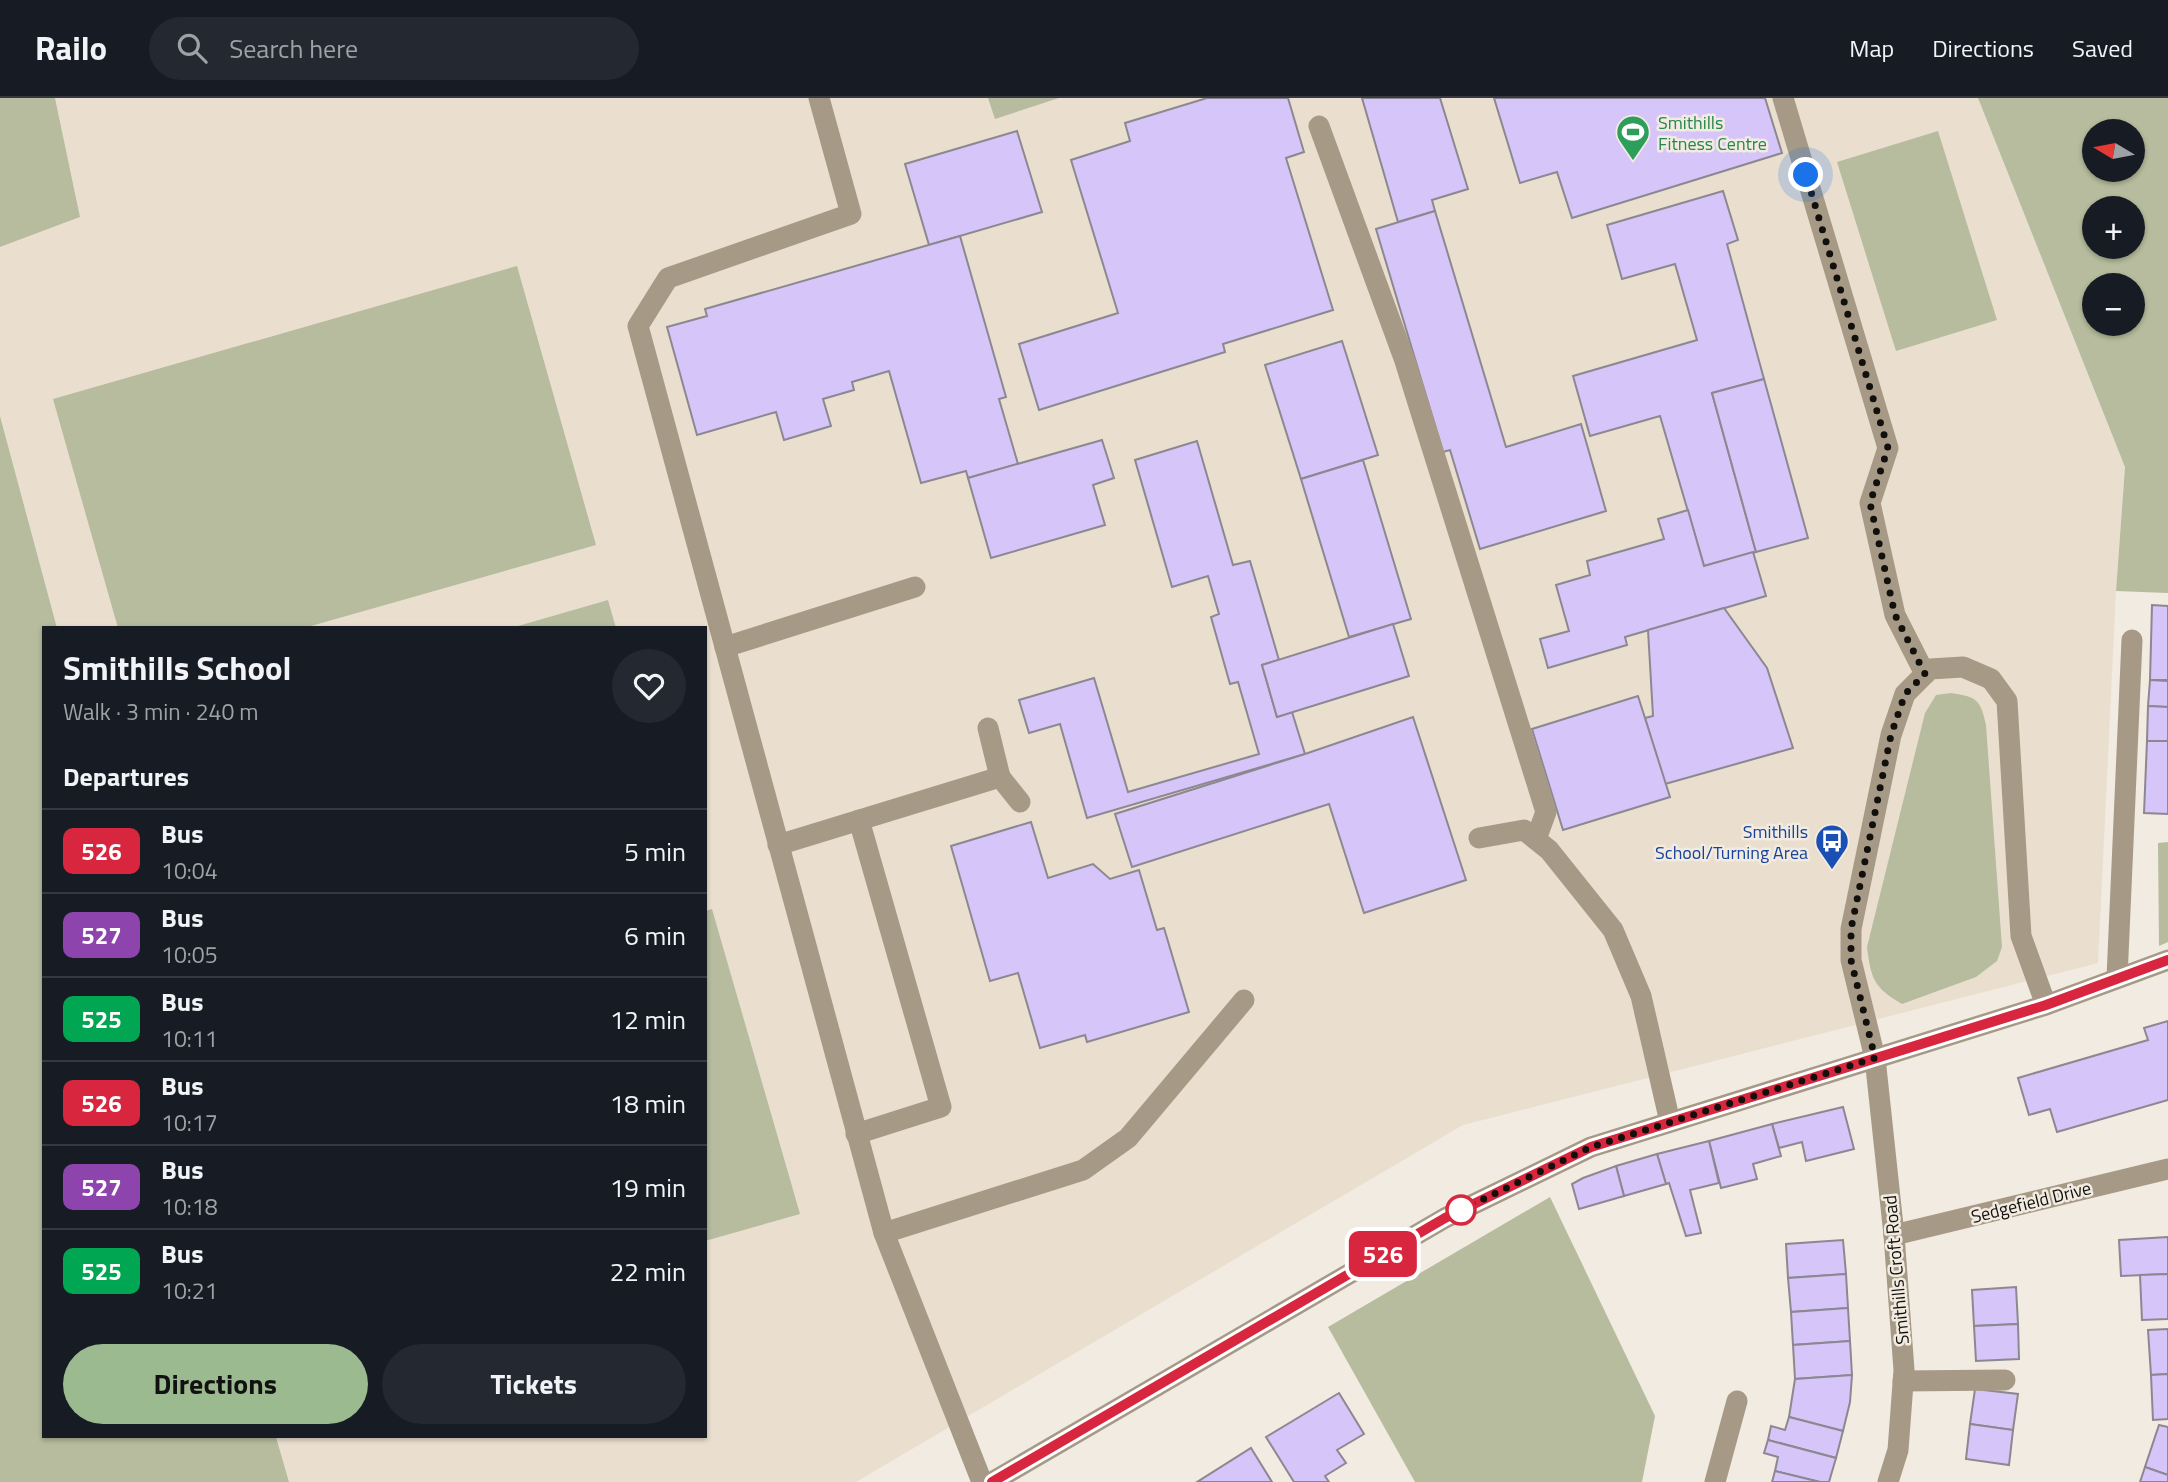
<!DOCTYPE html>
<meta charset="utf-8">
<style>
:root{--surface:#171b24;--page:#242831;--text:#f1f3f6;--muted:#9ea1a6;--line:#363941;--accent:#9cba8f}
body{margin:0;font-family:"Titillium Web",sans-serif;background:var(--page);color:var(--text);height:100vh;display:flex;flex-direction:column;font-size:26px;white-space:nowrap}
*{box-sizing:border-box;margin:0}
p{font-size:23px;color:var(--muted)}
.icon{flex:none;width:38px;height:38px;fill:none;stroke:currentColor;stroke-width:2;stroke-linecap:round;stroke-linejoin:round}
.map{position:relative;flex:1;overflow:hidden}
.side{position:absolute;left:42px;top:528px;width:665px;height:812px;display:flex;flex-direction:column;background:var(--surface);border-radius:0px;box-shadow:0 2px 5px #0004}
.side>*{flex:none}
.badge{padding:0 14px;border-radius:10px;font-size:24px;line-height:46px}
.needle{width:46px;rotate:280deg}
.fabs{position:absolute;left:2082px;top:21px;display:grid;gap:14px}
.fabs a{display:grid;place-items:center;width:63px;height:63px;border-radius:50%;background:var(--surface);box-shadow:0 2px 5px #0004;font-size:35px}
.you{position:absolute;width:35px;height:35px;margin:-18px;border:5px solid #fff;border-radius:50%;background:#1a73e8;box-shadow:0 0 0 10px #1a73e833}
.map>.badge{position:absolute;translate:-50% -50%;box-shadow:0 0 0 4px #fff}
h2{padding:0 21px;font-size:26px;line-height:63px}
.round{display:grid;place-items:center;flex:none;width:74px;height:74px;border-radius:37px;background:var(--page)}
.summary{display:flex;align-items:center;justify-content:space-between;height:119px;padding:0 21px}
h1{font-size:33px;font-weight:700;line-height:52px}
.action{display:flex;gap:14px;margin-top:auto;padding:14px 21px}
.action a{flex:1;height:80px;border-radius:42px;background:var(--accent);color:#111;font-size:28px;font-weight:700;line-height:80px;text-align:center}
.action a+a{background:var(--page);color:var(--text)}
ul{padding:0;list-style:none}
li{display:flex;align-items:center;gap:21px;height:84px;padding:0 21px;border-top:2px solid var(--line)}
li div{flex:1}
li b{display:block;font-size:26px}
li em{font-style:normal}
li .badge{min-width:77px;font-weight:700;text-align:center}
header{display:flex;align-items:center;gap:42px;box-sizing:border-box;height:98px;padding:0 35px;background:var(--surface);border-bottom:2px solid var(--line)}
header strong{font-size:33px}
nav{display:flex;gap:38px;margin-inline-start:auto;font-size:24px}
.search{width:490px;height:63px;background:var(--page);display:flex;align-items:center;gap:18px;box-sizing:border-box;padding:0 24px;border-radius:38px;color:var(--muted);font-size:26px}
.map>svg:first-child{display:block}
.built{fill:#eadfcf}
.green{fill:#b6bc9d;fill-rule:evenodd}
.building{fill:#d6c5f8;stroke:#8b8891;stroke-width:2}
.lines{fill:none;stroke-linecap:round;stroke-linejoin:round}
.minor{stroke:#a69a86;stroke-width:21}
.line-casing{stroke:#fff;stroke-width:16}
.line{stroke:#d7263d;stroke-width:10}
.walk{stroke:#12100c;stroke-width:7;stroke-dasharray:0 12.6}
.stop-dot{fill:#fff;stroke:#d7263d;stroke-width:3.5}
.labels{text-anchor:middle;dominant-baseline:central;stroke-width:5;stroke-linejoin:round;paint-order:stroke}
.leisure-label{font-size:18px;fill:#27864d;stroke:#f2ebe1;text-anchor:start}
.transit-label{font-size:18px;fill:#164399;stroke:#f2ebe1;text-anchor:end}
.street-label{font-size:18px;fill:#12100c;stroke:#f2ebe1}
</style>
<header>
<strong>Railo</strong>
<div class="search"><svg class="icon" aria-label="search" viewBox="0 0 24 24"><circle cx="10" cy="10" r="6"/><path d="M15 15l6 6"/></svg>Search here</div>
<nav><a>Map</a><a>Directions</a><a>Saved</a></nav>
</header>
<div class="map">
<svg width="2168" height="1384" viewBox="0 0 2168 1384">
<rect width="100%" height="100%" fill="#f2ebe1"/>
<polygon class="built" points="55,0 1978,0 2125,369 2116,493 2098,865 1463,1027 856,1384 289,1384 276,1339 705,1339 705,530 57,530 0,318 0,149 80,119"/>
<g class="green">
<polygon points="0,0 55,0 80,119 0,149"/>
<polygon points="988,0 1059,0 995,21"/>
<path d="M1978,0H2168V495L2116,493L2125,369ZM2095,33H2133V72H2095ZM2095,110H2133V149H2095ZM2095,187H2133V226H2095Z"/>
<polygon points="1938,33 1997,222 1896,253 1837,64"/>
<polygon points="517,168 596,447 304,530 118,530 53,301"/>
<polygon points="0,318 57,530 44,530 44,1339 276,1339 289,1384 0,1384"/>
<polygon points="608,502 616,530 511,530"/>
<path d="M1951,595C1977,599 1980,601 1986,627L2002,849L1997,863L1976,879L1902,906C1874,890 1871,881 1867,849L1925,615L1936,597Z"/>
<polygon points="2168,744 2168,844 2159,848 2158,745"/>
<polygon points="712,811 800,1116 705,1143 705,813"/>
<polygon points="1550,1099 1655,1318 1642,1384 1415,1384 1328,1229"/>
</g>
<g class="building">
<polygon points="1207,0 1288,0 1304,54 1286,60 1333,212 1223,246 1225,254 1039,312 1019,246 1118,215 1071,62 1130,43 1125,25"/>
<polygon points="1362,0 1440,0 1468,91 1432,102 1435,113 1398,124"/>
<polygon points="1494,0 1765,0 1782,55 1572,120 1557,74 1520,85"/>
<polygon points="1017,33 1042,114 929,147 905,66"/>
<polygon points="1723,93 1738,142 1727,146 1764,281 1712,295 1756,454 1704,468 1660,318 1590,338 1573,278 1697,242 1675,166 1622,181 1607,127"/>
<polygon points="1435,113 1506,349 1581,326 1606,413 1480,451 1450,352 1443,354 1376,131"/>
<polygon points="960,138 1006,299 999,301 1018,366 968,380 966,373 921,385 889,273 852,284 854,292 823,301 831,328 784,342 776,314 697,337 667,229 707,218 705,211"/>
<polygon points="1342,243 1378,357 1301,381 1265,267"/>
<polygon points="1764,281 1808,440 1756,454 1712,295"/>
<polygon points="1102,342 1114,380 1093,387 1105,427 991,460 968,380"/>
<polygon points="1197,343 1233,467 1250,463 1279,562 1262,567 1277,619 1292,614 1305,656 1087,720 1060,626 1029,635 1019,602 1094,580 1128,694 1259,656 1238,584 1230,586 1211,519 1219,516 1208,478 1172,489 1135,362"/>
<polygon points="1363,362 1411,521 1349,539 1301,381"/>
<polygon points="1688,412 1704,468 1753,454 1766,498 1625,539 1627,547 1548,570 1540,541 1569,533 1556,487 1590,477 1587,463 1664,441 1658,421"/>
<polygon points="2152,507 2168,508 2168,582 2150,582"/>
<polygon points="1724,510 1767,570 1793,650 1665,686 1645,620 1653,618 1648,532"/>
<polygon points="1393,526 1409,578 1277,619 1262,567"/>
<polygon points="2150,582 2168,583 2168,609 2148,608"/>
<polygon points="1638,598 1670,699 1563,732 1532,631"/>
<polygon points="2148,608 2168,609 2168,643 2147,643"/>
<polygon points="1413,619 1466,782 1364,815 1329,706 1132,769 1115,716 1305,656"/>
<polygon points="2147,643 2168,643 2168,716 2144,715"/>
<polygon points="1031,724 1048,780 1093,766 1110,781 1139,772 1157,832 1164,830 1189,914 1087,944 1085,937 1040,950 1018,875 990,883 951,748"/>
<polygon points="2168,923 2168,1002 2057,1034 2050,1011 2029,1017 2018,980 2148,942 2144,930"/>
<polygon points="1843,1009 1854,1051 1806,1063 1802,1044 1779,1050 1772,1026"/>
<polygon points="1772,1026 1781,1058 1753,1066 1757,1081 1721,1090 1709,1043"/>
<polygon points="1709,1043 1719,1085 1690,1092 1701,1135 1686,1138 1669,1085 1666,1086 1657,1056"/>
<polygon points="1657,1056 1666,1086 1624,1098 1616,1068"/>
<polygon points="1616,1068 1624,1098 1579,1111 1572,1086 1583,1080"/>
<polygon points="2168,1139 2168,1176 2121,1178 2119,1142"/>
<polygon points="1843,1142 1846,1176 1788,1180 1786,1146"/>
<polygon points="1846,1176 1848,1210 1791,1214 1788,1180"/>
<polygon points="2168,1176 2168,1221 2142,1222 2140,1177"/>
<polygon points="2016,1189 2018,1226 1974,1228 1972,1192"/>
<polygon points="1848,1210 1850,1243 1793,1247 1791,1214"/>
<polygon points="2018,1226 2019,1261 1976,1263 1974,1228"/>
<polygon points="2168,1231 2168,1276 2151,1277 2148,1232"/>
<polygon points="1850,1243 1852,1277 1795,1281 1793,1247"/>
<polygon points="2168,1276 2168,1321 2153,1322 2151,1277"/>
<polygon points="1852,1277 1850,1304 1843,1333 1789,1319 1795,1281"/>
<polygon points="1975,1291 2018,1296 2013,1332 1970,1326"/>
<polygon points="1339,1295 1364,1336 1337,1352 1346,1365 1325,1378 1329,1384 1294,1384 1266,1339"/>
<polygon points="1789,1319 1843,1333 1836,1360 1768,1342 1771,1328 1785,1332"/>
<polygon points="1970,1326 2013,1332 2009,1367 1966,1361"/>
<polygon points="2159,1327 2168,1329 2168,1377 2145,1369"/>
<polygon points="1768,1342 1836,1360 1829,1384 1820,1384 1775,1373 1778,1359 1764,1355"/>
<polygon points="1251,1350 1272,1384 1197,1384"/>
<polygon points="2145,1369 2168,1377 2168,1384 2140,1384"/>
<polygon points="1775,1373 1820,1384 1772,1384"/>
</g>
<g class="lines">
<g class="minor">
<polyline points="819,0 851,116 668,180 638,228 884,1135 982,1384"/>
<polyline points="1783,0 1888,350 1870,405 1895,517 1925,576"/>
<polyline points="1319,28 1405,263 1546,714 1536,741"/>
<polyline points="725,549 915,489"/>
<polyline points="988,630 1000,679"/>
<polyline points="1479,740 1524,732 1549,752 1613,832 1641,898 1670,1024"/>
<polyline points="778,747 1000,679 1020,704"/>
<polyline points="2117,880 2132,542"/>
<polyline points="856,1036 941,1009 859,722"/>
<polyline points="884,1135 1083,1072 1128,1040 1244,902"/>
<polyline points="1894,1137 2168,1071"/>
<polyline points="1903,1283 2005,1282"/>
<polyline points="992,1384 1445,1120 1591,1049 2046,907 2168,862"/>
<polyline points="1715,1384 1737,1303"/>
<polyline points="1888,1384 1898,1352 1904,1272 1894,1137 1875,960 1851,862 1851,831 1891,637 1905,596 1930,571 1963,569 1991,581 2007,603 2021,838 2046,907"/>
</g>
</g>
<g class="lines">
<g class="line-casing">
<polyline id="line" points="992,1384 1445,1120 1591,1049 2046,907 2168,862"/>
</g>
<use href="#line" class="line"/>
<polyline class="walk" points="1461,1112 1591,1049 1875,960 1851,862 1851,831 1891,637 1905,596 1925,576 1895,517 1870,405 1888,350 1806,77"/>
</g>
<defs>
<g id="stadium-pin" transform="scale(1.75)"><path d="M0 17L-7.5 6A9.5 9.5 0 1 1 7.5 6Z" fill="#2e9e5b" stroke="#f2ebe1"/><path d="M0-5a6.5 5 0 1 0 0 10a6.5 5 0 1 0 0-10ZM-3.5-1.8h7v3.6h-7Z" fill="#fff"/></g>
<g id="bus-pin" transform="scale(1.75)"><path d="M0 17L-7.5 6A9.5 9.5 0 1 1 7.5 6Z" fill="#1a4fb4" stroke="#f2ebe1"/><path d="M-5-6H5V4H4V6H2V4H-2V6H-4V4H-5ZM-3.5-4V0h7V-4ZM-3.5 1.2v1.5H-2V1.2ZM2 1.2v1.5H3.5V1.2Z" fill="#fff"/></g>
</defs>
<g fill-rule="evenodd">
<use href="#stadium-pin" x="1633" y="34"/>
<use href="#bus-pin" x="1832" y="743"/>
</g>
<circle class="stop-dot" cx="1461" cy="1112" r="14"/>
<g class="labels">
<g class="leisure-label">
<text x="1658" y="24">Smithills<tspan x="1658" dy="21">Fitness Centre</tspan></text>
</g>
<g class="transit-label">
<text x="1808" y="733">Smithills<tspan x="1808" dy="21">School/Turning Area</tspan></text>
</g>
<g class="street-label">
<text transform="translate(2031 1104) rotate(-14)">Sedgefield Drive</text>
<text transform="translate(1896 1172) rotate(-95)">Smithills Croft Road</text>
</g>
</g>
</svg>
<div class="fabs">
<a><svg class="needle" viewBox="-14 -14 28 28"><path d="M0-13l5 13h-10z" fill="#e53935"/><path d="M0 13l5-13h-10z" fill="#9ea1a6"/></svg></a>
<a>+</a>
<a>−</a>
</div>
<div class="you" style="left:1806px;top:77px"></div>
<b class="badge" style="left:1383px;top:1156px;background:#d7263d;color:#fff">526</b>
<section class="side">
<div class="summary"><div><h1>Smithills School</h1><p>Walk · 3 min · 240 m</p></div><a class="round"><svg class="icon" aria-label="heart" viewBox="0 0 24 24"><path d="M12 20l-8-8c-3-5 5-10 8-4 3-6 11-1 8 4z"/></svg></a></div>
<h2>Departures</h2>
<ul>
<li><span class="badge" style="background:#d7263d;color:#fff">526</span><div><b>Bus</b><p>10:04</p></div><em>5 min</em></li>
<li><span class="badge" style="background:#8e44ad;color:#fff">527</span><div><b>Bus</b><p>10:05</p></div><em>6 min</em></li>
<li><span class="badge" style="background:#00a651;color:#fff">525</span><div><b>Bus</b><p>10:11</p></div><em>12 min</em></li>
<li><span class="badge" style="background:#d7263d;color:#fff">526</span><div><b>Bus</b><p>10:17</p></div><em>18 min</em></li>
<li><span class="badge" style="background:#8e44ad;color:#fff">527</span><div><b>Bus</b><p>10:18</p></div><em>19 min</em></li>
<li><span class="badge" style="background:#00a651;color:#fff">525</span><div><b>Bus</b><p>10:21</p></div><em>22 min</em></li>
</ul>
<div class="action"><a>Directions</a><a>Tickets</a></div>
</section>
</div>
